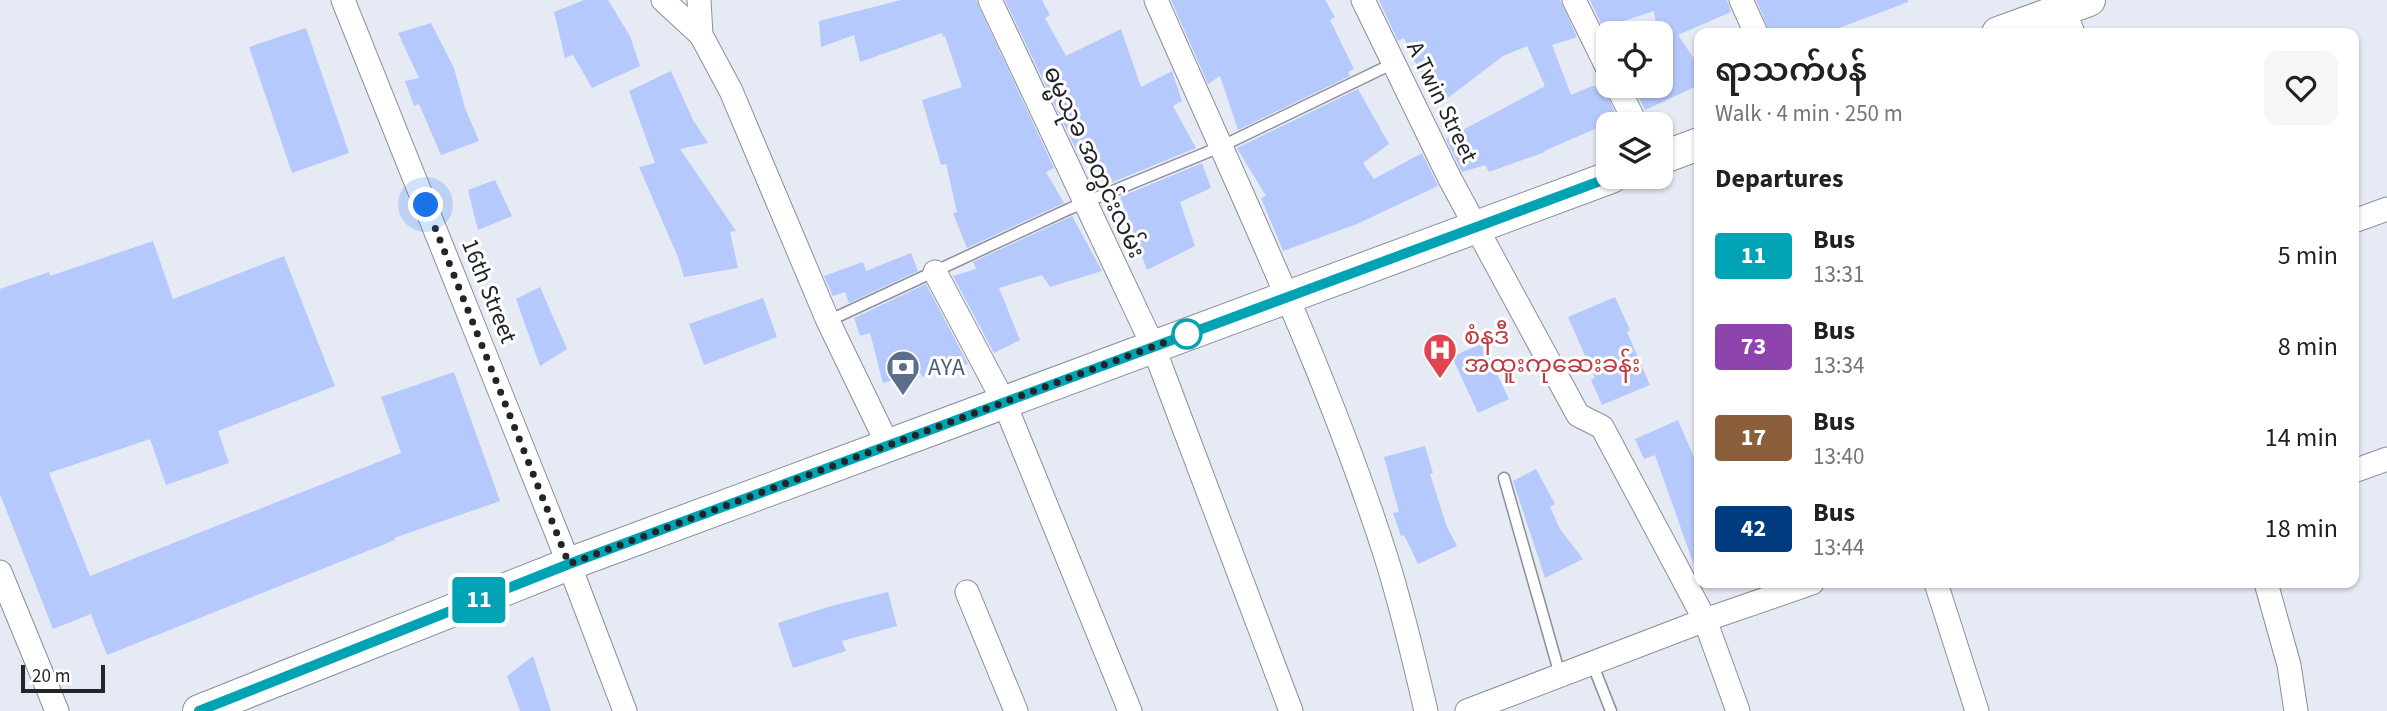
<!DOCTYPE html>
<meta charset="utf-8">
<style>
:root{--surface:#fff;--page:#f6f6f6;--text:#202124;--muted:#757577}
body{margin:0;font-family:"Source Sans 3","Noto Sans Myanmar",sans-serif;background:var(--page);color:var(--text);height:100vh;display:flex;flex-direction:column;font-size:26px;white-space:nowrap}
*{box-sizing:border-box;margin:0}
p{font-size:23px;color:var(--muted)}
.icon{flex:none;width:38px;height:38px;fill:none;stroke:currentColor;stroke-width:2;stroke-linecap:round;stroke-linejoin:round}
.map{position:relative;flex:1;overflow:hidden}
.drawer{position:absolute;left:1694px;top:28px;width:665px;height:560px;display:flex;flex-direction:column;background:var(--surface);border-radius:14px;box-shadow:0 2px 5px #0004}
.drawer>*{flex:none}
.badge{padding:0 14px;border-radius:5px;font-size:24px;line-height:46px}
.tools{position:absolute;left:1596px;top:21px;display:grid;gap:14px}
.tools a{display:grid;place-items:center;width:77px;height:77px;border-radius:14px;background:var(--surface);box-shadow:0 2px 5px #0004;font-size:35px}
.scale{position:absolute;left:21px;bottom:18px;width:84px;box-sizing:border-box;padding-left:7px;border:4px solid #222428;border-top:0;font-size:19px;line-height:24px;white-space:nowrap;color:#222428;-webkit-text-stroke:5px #fff;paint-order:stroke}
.you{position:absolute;width:35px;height:35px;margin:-18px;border:5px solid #fff;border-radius:50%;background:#1a73e8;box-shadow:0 0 0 10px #1a73e833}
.map>.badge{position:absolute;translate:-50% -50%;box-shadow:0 0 0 4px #fff}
h2{padding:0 21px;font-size:26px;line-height:63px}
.round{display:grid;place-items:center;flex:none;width:74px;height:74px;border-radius:14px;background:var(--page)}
.summary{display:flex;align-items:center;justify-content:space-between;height:119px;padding:0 21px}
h1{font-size:33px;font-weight:600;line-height:52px}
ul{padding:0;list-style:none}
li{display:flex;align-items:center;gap:21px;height:91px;padding:0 21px}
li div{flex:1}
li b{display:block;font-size:26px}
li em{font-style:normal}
li .badge{min-width:77px;font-weight:700;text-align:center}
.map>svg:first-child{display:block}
.building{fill:#b5c9fc}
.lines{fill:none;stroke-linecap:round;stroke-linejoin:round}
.service-casing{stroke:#8b8f99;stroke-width:13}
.minor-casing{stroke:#8b8f99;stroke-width:25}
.secondary-casing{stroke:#8b8f99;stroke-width:34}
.service{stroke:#fff;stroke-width:10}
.minor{stroke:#fff;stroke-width:23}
.secondary{stroke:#fff;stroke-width:32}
.line-casing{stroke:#fff;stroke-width:16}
.line{stroke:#00a3b4;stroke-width:10}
.walk{stroke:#222428;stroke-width:7;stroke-dasharray:0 12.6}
.stop-dot{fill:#fff;stroke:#00a3b4;stroke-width:3.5}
.labels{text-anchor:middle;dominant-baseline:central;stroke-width:6;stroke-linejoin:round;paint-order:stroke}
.street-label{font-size:24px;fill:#222428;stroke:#fff}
.health-label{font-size:24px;fill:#be3a42;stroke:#fff;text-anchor:start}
.service-label{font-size:24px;fill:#4e5e75;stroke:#fff;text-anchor:start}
</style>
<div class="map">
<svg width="2387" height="711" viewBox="0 0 2387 711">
<rect width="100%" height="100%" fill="#e6eaf5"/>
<g class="building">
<polygon points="584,0 608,0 630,36 640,66 592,88 573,55 565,58 554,12"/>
<polygon points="901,0 976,0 1054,168 1046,172 1064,203 967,248 953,213 957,212 946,164 941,165 922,100 962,87 945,36 943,37 942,33 860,62 854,35 821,47 819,21"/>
<polygon points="1005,0 1042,0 1050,15 1045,18 1066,56 1121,29 1141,87 1172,71 1182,101 1173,106 1196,148 1106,185 1088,152 1079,156"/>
<polygon points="1171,0 1325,0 1335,17 1330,20 1354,69 1348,72 1350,76 1238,130 1220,76 1208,84"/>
<polygon points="1379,0 1560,0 1577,37 1552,45 1571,95 1592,86 1603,86 1618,119 1544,151 1545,152 1489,172 1485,165 1462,172 1446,139 1545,86 1527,46 1503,56 1436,107 1404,38 1398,41"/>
<polygon points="1590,0 1727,0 1731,12 1678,35 1699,66 1699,85 1645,110 1633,86 1661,86 1661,33 1657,33 1654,11 1603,28"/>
<polygon points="1756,0 1908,0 1908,2 1826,33 1770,33"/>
<polygon points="431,23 454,68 465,108 479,141 441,155 419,104 414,106 405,81 419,78 398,33"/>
<polygon points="306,28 349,153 292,173 249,47"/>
<polygon points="671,71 693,120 708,143 680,149 736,231 730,232 738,268 684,277 678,257 639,167 655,163 629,91"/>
<polygon points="1358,89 1389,144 1363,163 1374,179 1422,153 1438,186 1357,224 1283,251 1261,198 1266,196 1237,148"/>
<polygon points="1202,163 1211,188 1180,202 1195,246 1147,270 1120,197"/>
<polygon points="495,180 512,216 478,230 468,190"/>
<polygon points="1072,216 1102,271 1050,287 1042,275 999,288 1020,340 994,353 953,276 976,269 973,262"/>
<polygon points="153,241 173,299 284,256 335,386 218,431 229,463 166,485 150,439 49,473 90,576 401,453 381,397 454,372 500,501 394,538 395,540 107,655 91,614 53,629 0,494 0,289 49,272 50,276"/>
<polygon points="911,253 918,271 849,303 845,292 833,296 824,276 863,262 866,271"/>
<polygon points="926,284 968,364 922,377 920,372 883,383 870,333 860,336 854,318"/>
<polygon points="540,287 567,349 540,366 516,299"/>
<polygon points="1615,297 1630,330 1627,332 1650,385 1602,405 1591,380 1595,378 1568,317"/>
<polygon points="763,298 777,337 704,365 689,324"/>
<polygon points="1482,343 1509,399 1478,413 1452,357"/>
<polygon points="1678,420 1699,469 1699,570 1696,571 1655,455 1644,459 1635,439"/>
<polygon points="1425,446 1433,473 1430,474 1447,527 1457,546 1418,564 1404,535 1401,536 1393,513 1399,512 1384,457"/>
<polygon points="1536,469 1555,504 1550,507 1560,529 1583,559 1545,578 1513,481"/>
<polygon points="888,592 897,626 842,641 846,651 793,668 778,623 831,606"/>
<polygon points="533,656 551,711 520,711 507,676"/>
</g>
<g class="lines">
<g class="service-casing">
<g id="service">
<polyline points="828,321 1069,209 1220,147 1394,63"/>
<polyline points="1504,478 1560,675"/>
<polyline points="1592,663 1611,711"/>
</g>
</g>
<g class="minor-casing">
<g id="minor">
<polyline points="343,0 569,564 625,711"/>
<polyline points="663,0 701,35"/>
<polyline points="699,0 701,35 731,91 828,321 888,445"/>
<polyline points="990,0 1153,346 1291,711"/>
<path d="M1156,0C1236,184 1325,366 1386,557C1402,608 1414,659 1426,711"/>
<polyline points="1363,0 1450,179 1578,415 1602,427 1705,620 1738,711"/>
<polyline points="1574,0 1608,69"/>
<polyline points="1741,0 1756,33"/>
<polyline points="2060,0 2073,33"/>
<polyline points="1617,86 1636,124"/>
<polyline points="2354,221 2387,209"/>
<polyline points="935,272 1004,402 1130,711"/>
<polyline points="2354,471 2387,459"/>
<polyline points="0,572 57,711"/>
<polyline points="1936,583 1977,711"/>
<polyline points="2266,583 2289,665 2296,711"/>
<polyline points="967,592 1016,711"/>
<polyline points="1467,711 1705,620 1812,583"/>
</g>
</g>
<g class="secondary-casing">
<g id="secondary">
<polyline points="1998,33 2089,0"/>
<polyline points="1661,158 1699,144"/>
<polyline points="199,711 569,564 1611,177"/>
</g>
</g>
<use href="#service" class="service"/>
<use href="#minor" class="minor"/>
<use href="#secondary" class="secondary"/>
</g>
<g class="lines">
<g class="line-casing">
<polyline id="line" points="199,711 569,564 1611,177"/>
</g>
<use href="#line" class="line"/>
<polyline class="walk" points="426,205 569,564 1198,330 1187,334"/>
</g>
<defs>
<g id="hospital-pin" transform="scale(1.75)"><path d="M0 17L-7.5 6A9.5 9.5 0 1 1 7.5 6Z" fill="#e0444e" stroke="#fff"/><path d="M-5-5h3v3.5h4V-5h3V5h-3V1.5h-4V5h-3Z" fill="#fff"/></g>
<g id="bank-pin" transform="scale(1.75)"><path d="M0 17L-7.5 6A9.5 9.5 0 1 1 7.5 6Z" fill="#5c6f8a" stroke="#fff"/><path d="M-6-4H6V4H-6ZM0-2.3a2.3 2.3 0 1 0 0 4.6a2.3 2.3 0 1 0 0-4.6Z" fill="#fff"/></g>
</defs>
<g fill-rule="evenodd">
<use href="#hospital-pin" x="1440" y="350"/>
<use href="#bank-pin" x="903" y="367"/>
</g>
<circle class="stop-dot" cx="1187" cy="334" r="14"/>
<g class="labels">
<g class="street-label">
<text transform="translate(1442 102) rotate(64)">A Twin Street</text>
<text transform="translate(1094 162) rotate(65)">ဓမ္မသုခ အတွင်းလမ်း</text>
<text transform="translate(489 291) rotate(68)">16th Street</text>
</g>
<g class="health-label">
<text x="1464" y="336">စံနဒီ<tspan x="1464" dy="28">အထူးကုဆေးခန်း</tspan></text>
</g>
<g class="service-label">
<text x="928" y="367">AYA</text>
</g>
</g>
</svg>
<div class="tools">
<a><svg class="icon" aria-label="locate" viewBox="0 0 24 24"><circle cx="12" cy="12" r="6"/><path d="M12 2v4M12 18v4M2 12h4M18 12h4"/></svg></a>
<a><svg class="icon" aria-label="layers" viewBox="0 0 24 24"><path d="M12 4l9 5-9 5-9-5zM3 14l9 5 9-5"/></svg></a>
</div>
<div class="scale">20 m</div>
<div class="you" style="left:426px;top:205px"></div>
<b class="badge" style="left:479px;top:600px;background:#00a3b4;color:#fff">11</b>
<section class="drawer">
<div class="summary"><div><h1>ရာသက်ပန်</h1><p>Walk · 4 min · 250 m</p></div><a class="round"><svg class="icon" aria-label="heart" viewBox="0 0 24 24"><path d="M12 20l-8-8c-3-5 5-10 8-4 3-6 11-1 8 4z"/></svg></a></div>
<h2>Departures</h2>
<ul>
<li><span class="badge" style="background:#00a3b4;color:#fff">11</span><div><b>Bus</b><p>13:31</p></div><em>5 min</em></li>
<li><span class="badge" style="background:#8e44ad;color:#fff">73</span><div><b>Bus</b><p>13:34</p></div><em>8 min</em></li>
<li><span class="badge" style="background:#8b5e3c;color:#fff">17</span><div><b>Bus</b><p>13:40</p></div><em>14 min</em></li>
<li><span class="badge" style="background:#003b80;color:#fff">42</span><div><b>Bus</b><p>13:44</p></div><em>18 min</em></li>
</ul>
</section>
</div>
